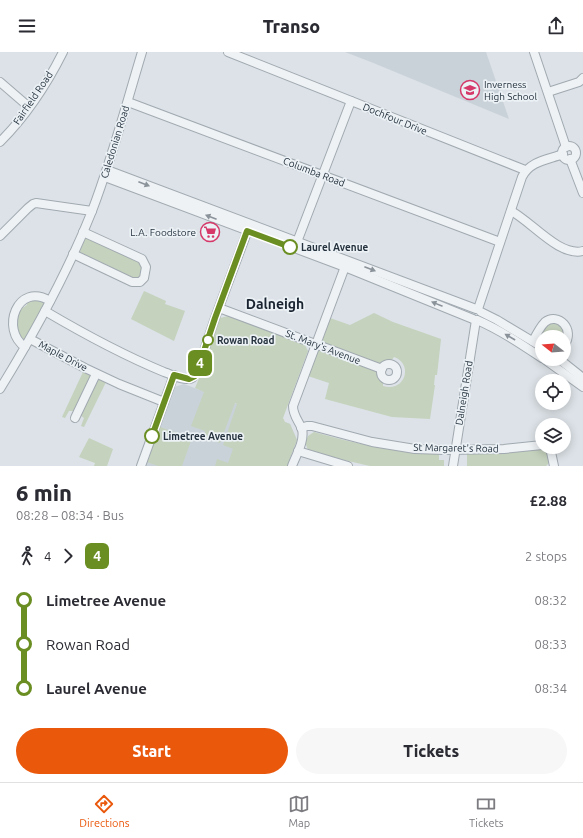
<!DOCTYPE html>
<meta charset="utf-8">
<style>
:root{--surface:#fff;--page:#f7f7f7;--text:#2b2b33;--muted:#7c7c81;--line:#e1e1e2;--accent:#ea580c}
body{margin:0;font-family:Ubuntu,sans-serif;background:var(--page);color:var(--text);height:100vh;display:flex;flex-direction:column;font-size:15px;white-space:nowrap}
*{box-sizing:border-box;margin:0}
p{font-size:13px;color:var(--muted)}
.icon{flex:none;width:22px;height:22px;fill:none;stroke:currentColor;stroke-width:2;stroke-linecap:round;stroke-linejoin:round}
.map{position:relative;height:414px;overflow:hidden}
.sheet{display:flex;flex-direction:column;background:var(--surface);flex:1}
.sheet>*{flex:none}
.badge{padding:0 8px;border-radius:6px;font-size:14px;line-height:26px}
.needle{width:26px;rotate:287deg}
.tools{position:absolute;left:535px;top:278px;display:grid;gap:8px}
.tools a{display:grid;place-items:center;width:36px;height:36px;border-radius:50%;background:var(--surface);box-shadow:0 2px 10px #0003;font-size:20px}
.map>.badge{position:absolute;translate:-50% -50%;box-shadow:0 0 0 2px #fff}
.legs{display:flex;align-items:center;gap:6px;height:44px;padding:0 16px;font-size:13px}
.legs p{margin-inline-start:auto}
.headline{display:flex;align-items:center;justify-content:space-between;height:68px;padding:0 16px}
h1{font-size:22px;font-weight:800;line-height:30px}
.cta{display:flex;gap:8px;margin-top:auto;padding:8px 16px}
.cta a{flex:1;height:46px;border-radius:24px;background:var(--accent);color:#fff;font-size:16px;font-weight:800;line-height:46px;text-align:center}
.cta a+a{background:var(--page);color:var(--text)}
ul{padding:0 16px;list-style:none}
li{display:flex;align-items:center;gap:14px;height:44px;font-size:15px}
li i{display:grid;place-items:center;width:6px;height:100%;margin:0 5px;background:currentColor}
li i::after{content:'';width:10px;height:10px;margin:-5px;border:3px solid;border-radius:50%;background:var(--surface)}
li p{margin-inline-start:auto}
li:first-child i{background:linear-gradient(#0000 50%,currentColor 0)}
li:last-child i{background:linear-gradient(currentColor 50%,#0000 0)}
header{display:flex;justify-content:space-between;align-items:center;height:52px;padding:0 16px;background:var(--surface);font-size:18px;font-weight:800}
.dock{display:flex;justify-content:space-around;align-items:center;height:56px;border-top:1px solid var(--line);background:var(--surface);font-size:11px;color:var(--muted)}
.dock a{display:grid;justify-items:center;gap:2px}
.dock .current{color:var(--accent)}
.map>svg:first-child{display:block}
.built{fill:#cad2d9}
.green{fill:#c5d2bd}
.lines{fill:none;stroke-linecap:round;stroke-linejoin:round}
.minor-casing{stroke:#a1aab1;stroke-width:10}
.minor{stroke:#eff2f5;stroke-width:8}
.oneway{fill:#8a929a}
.line-1-casing{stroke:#fff;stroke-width:9}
.line-1{stroke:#6b8e23;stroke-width:6}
.stop-1-dot{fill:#fff;stroke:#6b8e23;stroke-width:2}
.labels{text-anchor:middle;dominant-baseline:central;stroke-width:3.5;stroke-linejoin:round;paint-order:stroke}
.poi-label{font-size:10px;fill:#25323e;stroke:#ebf1f5;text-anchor:start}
.street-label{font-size:10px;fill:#25323e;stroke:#ebf1f5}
.stop-label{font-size:10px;font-weight:bold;fill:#25323e;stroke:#ebf1f5;text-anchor:start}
.district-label{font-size:14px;font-weight:bold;fill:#18232f;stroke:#ebf1f5}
</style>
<header><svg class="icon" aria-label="menu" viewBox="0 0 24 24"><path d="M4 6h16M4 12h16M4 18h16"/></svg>Transo<svg class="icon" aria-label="share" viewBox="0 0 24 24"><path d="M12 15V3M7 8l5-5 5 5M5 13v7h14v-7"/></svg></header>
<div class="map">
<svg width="583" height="414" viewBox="0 0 583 414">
<rect width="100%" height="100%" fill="#dce2e7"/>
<g class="built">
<polygon points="345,0 486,0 509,67 371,10"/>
<polygon points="184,332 290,372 297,388 287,414 146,414 174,335"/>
</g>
<g class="green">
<polygon points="86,184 139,209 142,212 140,224 134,227 79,202"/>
<polygon points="144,239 166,249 165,252 185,259 174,289 131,267"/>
<polygon points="31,247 43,249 44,252 25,289 23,289 12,275 21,257 27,253 27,250"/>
<path d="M374,261L393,270L441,287L437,323H435L434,333H435L430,367L392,365L325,347L329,331L308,324L317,300L320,298L376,319L383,330V334C405,341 414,312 394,305L391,309L380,312L325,292L322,288L330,266L350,273Z"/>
<polygon points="228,264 305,293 308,299 283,366 285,370 290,372 297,388 287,414 215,414 217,407 228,411 233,397 223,393 237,352 235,351 220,391 205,386 205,379 191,374 204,340 195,336 203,317 220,266"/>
<polygon points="553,270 564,274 564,285 542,285 542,289 538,286 545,274"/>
<polygon points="83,320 92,324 75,359 69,359 65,366 62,365"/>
<polygon points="97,327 106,330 84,375 81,374 84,366 80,363"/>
<polygon points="160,375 192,386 182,414 158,414 147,410"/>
<path d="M314,380C355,392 396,400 439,402V408H444V414H370L344,408L308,398L305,390L308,384Z"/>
<polygon points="89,386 113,397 107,414 94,414 95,411 79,405"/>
<polygon points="543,397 547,400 549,411 546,414 467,414 467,402 508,401"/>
</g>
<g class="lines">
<g class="minor-casing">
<g id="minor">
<polyline points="228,0 525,118"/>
<polyline points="534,0 566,95"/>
<polyline points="0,30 29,55"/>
<polyline points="548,40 579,30 583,26"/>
<polyline points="128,50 500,190"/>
<path d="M0,90C25,65 47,32 63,0"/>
<circle cx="569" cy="101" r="7"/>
<polyline points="570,107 583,141"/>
<polyline points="107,118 476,257"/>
<polyline points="105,125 345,215 473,267"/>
<path d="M511,159C531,169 559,205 583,199"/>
<polyline points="0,184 28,156 33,152 36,151 92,159"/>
<polyline points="297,190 351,49"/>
<polyline points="73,202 132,230 140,230 144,226 146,215 142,207 83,180"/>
<polyline points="219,256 382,317"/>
<path d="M478,257L522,125C530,109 547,108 563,102"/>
<path d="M45,259C84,282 123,303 164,320C171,322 181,328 188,327C193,327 195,324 197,320L215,266L249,175"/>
<polyline points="481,260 497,268 542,295"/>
<path d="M477,268C500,278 521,292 542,306"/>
<polyline points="30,287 85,316 119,332 164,350"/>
<path d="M533,289C536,283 540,275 545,270C558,260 576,277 564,294"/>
<path d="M25,295C0,278 17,229 50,249"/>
<polyline points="544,307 583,335"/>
<polyline points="559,307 583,326"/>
<circle cx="389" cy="320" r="8"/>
<path d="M0,337C35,280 67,222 92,159C112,107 126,53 142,0"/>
<polyline points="75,366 96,322"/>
<polyline points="301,376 307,374 312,374 372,390 415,397 445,398 504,397 542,393"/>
<polyline points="548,395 551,400 554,414"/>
<polyline points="298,399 348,414"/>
<polyline points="141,414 174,323"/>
<path d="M292,414C296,403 305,389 302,377C299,369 293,364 293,354L346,212"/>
<polyline points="453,414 476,268"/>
</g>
</g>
<use href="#minor" class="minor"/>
</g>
<defs><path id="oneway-solid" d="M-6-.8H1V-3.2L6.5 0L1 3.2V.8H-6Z"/></defs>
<g class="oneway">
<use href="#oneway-solid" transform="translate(144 132) rotate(21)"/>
<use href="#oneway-solid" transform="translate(211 165) rotate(-159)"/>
<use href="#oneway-solid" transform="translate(370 217) rotate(21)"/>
<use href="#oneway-solid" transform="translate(437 252) rotate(-158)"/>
<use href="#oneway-solid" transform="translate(510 285) rotate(-150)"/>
</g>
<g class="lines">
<g class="line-1-casing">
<polyline id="line-1" points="152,384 174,323 189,327 195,324 197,320 215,266 247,179 290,195"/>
</g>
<use href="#line-1" class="line-1"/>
</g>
<defs>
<g id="school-ring" transform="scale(1)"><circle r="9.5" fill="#ebf1f5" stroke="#d53869" stroke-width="1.5"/><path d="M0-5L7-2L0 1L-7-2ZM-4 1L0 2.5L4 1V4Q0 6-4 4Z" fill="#d53869"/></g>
<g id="supermarket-ring" transform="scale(1)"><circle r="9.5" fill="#ebf1f5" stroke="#d53869" stroke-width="1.5"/><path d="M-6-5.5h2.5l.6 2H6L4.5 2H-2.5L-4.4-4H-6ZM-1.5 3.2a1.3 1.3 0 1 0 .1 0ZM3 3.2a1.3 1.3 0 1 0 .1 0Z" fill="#d53869"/></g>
</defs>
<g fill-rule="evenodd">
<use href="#school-ring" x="470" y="38"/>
<use href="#supermarket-ring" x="210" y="180"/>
</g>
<g class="stop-1-dot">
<circle cx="290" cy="195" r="7"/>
<circle cx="208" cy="288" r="5"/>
<circle cx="152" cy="384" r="7"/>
</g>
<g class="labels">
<g class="poi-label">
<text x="484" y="32">Inverness<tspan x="484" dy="12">High School</tspan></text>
<text x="196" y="180" text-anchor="end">L.A. Foodstore</text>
</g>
<g class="street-label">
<text transform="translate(33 46) rotate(-56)">Fairfield Road</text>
<text transform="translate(395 67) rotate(22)">Dochfour Drive</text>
<text transform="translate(115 90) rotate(-73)">Caledonian Road</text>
<text transform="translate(314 120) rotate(21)">Columba Road</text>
<text transform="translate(323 295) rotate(21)">St. Mary's Avenue</text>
<text transform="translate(63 304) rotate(28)">Maple Drive</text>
<text transform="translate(464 341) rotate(-81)">Dalneigh Road</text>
<text transform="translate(456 396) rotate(1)">St Margaret's Road</text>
</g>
<g class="stop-label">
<text x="301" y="195">Laurel Avenue</text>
<text x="217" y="288">Rowan Road</text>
<text x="163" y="384">Limetree Avenue</text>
</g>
<g class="district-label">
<text x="275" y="252">Dalneigh</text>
</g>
</g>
</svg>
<div class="tools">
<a><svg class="needle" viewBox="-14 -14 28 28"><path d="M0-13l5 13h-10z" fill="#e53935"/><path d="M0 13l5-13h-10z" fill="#7c7c81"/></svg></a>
<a><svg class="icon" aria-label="locate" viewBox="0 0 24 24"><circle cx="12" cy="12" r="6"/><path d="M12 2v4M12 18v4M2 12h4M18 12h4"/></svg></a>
<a><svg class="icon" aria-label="layers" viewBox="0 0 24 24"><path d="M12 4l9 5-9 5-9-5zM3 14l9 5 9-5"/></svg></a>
</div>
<b class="badge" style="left:200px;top:311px;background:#6b8e23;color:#fff">4</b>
</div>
<section class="sheet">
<div class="headline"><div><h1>6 min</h1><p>08:28 – 08:34 · Bus</p></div><b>£2.88</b></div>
<div class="legs"><svg class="icon" aria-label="walk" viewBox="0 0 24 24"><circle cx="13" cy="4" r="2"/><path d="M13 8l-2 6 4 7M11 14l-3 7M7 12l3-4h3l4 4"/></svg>4<svg class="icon" aria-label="forward" viewBox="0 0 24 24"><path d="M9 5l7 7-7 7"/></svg><b class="badge" style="background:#6b8e23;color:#fff">4</b><p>2 stops</p></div>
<ul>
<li><i style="color:#6b8e23"></i><b>Limetree Avenue</b><p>08:32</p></li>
<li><i style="color:#6b8e23"></i><span>Rowan Road</span><p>08:33</p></li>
<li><i style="color:#6b8e23"></i><b>Laurel Avenue</b><p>08:34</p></li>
</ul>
<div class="cta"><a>Start</a><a>Tickets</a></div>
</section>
<nav class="dock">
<a class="current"><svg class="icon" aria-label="directions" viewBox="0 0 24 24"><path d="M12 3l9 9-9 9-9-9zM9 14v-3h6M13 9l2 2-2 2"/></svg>Directions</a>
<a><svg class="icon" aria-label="map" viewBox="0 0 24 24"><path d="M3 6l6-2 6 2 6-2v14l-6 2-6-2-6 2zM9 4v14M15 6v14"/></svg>Map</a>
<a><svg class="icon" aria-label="tickets" viewBox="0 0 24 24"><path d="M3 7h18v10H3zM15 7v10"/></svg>Tickets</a>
</nav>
